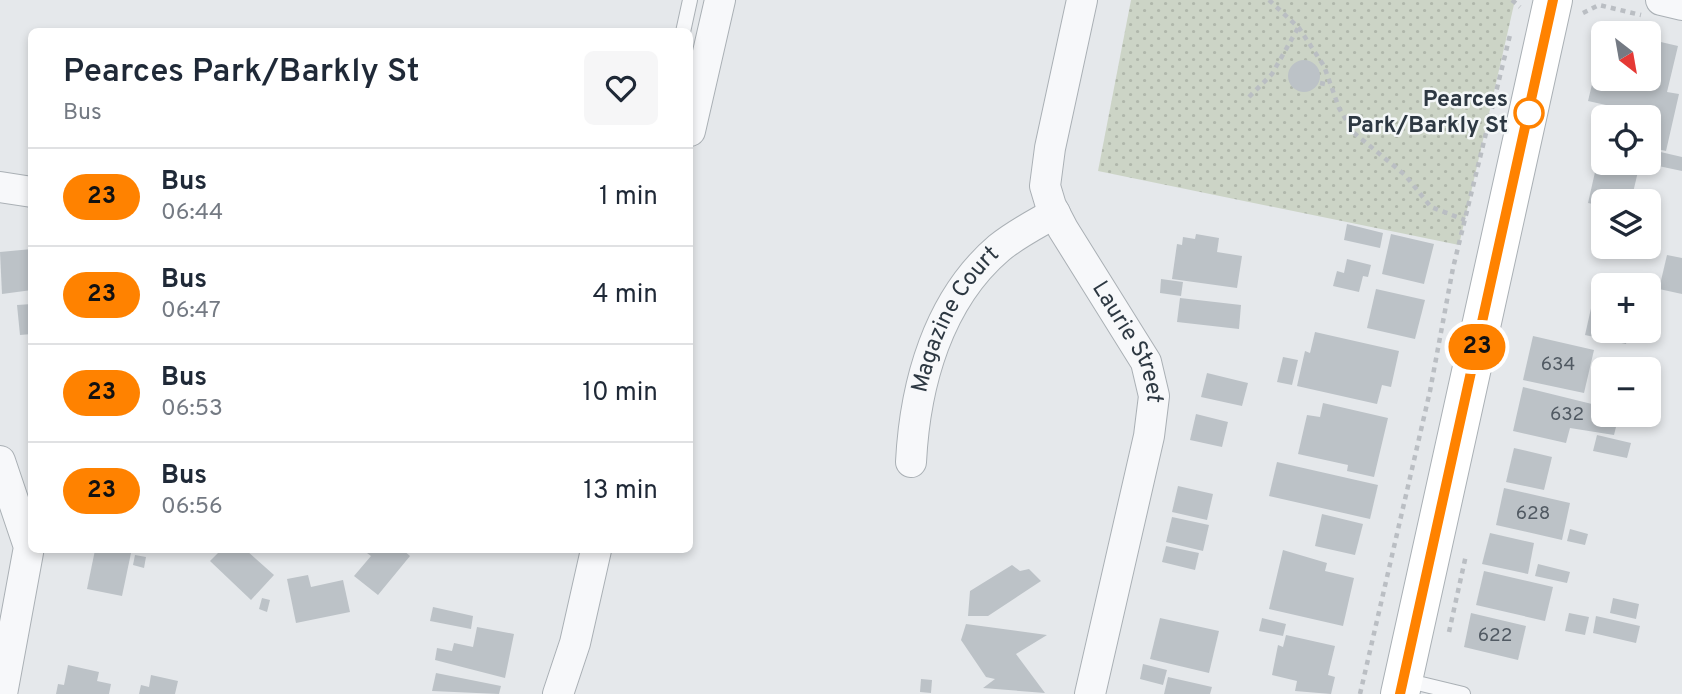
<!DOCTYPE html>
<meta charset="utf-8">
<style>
:root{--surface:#fff;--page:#f6f6f7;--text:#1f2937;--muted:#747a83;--line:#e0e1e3}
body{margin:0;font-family:Overpass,sans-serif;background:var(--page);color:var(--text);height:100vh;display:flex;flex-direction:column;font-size:26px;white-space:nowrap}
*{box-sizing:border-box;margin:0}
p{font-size:23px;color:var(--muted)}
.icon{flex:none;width:38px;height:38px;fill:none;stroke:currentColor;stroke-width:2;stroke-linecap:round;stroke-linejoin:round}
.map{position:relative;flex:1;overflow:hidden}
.panel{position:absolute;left:28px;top:28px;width:665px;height:525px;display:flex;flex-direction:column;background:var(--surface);border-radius:10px;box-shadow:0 4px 10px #0003}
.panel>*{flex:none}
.badge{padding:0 14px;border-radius:23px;font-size:24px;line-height:46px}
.needle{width:46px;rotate:149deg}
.controls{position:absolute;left:1591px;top:21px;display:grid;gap:14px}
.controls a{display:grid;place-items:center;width:70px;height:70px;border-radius:10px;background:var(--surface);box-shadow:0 4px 10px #0003;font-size:35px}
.map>.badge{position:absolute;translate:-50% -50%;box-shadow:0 0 0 4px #fff}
.round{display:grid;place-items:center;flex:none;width:74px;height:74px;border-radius:10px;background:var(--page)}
.overview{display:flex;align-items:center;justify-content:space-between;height:119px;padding:0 35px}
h1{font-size:33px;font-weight:600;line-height:52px}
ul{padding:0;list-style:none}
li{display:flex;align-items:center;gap:21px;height:98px;padding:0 35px;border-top:2px solid var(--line)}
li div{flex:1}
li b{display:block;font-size:26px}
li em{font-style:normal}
li .badge{min-width:77px;font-weight:700;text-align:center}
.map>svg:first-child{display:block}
.park{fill:url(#park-dots)}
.building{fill:#bcc2c7}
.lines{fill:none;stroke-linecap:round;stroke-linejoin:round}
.service-casing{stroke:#aab0b5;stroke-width:16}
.minor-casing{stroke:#aab0b5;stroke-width:32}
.secondary-casing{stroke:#aab0b5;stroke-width:40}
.path{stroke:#babec3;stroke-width:4.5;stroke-dasharray:5 5;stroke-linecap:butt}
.service{stroke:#f7f8fa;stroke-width:14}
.minor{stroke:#f7f8fa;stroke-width:30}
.secondary{stroke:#fff;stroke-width:38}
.line-casing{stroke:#fff;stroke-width:16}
.line{stroke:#ff8200;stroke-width:10}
.stop-dot{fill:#fff;stroke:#ff8200;stroke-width:3.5}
.labels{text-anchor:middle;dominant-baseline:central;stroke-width:5;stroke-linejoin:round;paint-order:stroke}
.number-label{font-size:19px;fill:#515a63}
.stop-label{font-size:23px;font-weight:bold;fill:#2d3842;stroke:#f4f7f8;text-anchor:end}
.street-label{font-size:23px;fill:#2d3842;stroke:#f4f7f8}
</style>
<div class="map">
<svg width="1682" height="694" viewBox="0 0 1682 694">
<defs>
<pattern id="park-dots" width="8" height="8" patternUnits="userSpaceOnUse" patternTransform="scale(1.75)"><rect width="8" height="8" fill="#ccd4c6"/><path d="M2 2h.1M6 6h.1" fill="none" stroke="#b0b7ab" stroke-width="1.8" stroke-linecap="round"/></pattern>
</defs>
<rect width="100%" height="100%" fill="#e5e8eb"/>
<polygon class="park" points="1131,0 1515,0 1459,245 1098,171"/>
<g class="building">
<polygon points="1648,39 1678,46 1667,92 1679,94 1666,151 1648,147 1648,117 1622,117 1624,109 1588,101 1596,68 1603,69 1603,79 1648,79"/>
<circle cx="1304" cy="76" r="16"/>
<polygon points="1600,150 1603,151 1603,163 1640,163 1631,201 1603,201 1603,206 1588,203"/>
<polygon points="1652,150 1682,157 1682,171 1649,164"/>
<polygon points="1347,224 1383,233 1380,248 1344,240"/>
<polygon points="1196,234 1219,238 1217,252 1242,256 1237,288 1172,279 1177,244 1182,245 1183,237 1195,239"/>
<polygon points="1391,234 1434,244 1424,284 1382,274"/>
<polygon points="32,249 32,290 2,294 0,252"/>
<polygon points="1667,255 1682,258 1682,294 1659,289"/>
<polygon points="1347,259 1371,265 1368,277 1363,276 1359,292 1333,286 1337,271 1344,273"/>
<polygon points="1161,279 1183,282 1181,296 1160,293"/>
<polygon points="1376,289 1425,300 1415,339 1367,328"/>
<polygon points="1180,298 1241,305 1239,329 1177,322"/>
<polygon points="32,304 32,334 20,335 17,305"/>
<polygon points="1592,304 1603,307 1603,331 1629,331 1626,344 1585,335"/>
<polygon points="1315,332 1399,351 1391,387 1382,385 1377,404 1297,386 1305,351 1310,353"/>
<polygon points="1533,336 1594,350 1584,393 1523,380"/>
<polygon points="1283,357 1298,360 1292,385 1277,382"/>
<polygon points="1207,373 1248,383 1242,406 1201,397"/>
<polygon points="1523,387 1600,406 1599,411 1603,415 1619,415 1614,435 1570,428 1566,443 1513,431"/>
<polygon points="1323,403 1388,418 1374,477 1347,471 1348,465 1298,454 1307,415 1320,417"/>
<polygon points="1196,414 1228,422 1222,447 1190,440"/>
<polygon points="1597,435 1631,443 1627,458 1593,451"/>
<polygon points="1514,448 1552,457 1544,490 1506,482"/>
<polygon points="1277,462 1378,485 1370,519 1269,496"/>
<polygon points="1178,486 1213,494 1207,520 1172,512"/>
<polygon points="1504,488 1570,503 1562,540 1496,525"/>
<polygon points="1322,514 1363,524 1355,555 1315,546"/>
<polygon points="1172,517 1209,525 1203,551 1166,542"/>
<polygon points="1570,529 1588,534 1585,545 1567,541"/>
<polygon points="1490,533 1534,543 1528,574 1482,564"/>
<polygon points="1166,546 1199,553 1195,570 1162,562"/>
<polygon points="95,550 131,553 122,596 87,589"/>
<polygon points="221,550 246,550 274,575 251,600 210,561"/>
<polygon points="363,550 403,550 410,556 378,595 354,576 371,556"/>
<polygon points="1283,550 1327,563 1325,571 1354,578 1343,626 1269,609"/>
<polygon points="135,555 146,557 144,568 133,565"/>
<polygon points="1538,564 1570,572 1567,583 1535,576"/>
<polygon points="1012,565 1020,571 1029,569 1041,581 988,616 968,616 970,591"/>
<polygon points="1484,571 1553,587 1545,621 1476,605"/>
<polygon points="308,575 311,587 343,580 350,612 296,623 287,579"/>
<polygon points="262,598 270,600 267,612 259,609"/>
<polygon points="1613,598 1639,604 1636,619 1610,613"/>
<polygon points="433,607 473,616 471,629 430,621"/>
<polygon points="1471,613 1526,626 1518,660 1464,647"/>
<polygon points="1569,613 1589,617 1585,635 1565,631"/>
<polygon points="1596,616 1640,626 1636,643 1593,633"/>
<polygon points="1160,618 1219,631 1209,673 1150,659"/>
<polygon points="1262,618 1286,624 1283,636 1259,631"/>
<polygon points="966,624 1047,635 1016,654 1045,693 983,688 995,679 986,677 961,640"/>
<polygon points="477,627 514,634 505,678 435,660 437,648 452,651 454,643 473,647"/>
<polygon points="1286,635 1335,646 1328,675 1335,677 1331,694 1295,691 1297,681 1272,675 1278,645 1283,647"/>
<polygon points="1143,664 1167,670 1163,685 1140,679"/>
<polygon points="68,665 99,672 97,681 111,684 109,694 56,694 58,684 64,685"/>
<polygon points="436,673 501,686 499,694 432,691"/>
<polygon points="151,675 178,681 175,694 139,694 141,685 149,687"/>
<polygon points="1168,677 1212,687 1210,694 1164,694"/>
<polygon points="921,679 932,680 931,693 920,692"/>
</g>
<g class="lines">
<g class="service-casing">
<g id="service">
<polyline points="683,32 690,0"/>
<polyline points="1405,680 1463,694"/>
</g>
</g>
<g class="minor-casing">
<g id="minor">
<path id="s1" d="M1082,0L1050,148L1045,186L1051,206L1063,229L1146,362L1154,396L1149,436L1090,694"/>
<polyline points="1661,0 1682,5"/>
<polyline points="690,131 720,0"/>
<polyline points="0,187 32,192"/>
<polyline points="0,461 29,547 2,694"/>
<path id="s2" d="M911,462C915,384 938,300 999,248C1016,234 1036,224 1055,213"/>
<polyline points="558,694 575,643 596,550"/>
</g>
</g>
<g class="secondary-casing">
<polyline id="secondary" points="1400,694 1553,0"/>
</g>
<g class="path">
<polyline points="1269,0 1299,28 1324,66 1339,108 1353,132 1405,175 1431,207 1465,220"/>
<polyline points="1512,0 1520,7"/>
<polyline points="1583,13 1599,5 1641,15"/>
<polyline points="1320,83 1330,85"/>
<polyline points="1249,97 1272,74 1298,28"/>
<polyline points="1449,632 1466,555"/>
<polyline points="1360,694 1430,391 1453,268 1510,35"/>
</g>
<use href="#service" class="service"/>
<use href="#minor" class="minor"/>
<use href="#secondary" class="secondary"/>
</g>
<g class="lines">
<g class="line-casing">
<polyline id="line" points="1400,694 1553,0"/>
</g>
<use href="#line" class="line"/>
</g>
<circle class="stop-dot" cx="1529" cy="113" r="14"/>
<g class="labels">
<g class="number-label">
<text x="1558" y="365">634</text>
<text x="1567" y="415">632</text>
<text x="1533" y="514">628</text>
<text x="1495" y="636">622</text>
</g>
<g class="stop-label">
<text x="1508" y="100">Pearces<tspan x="1508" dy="26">Park/Barkly St</tspan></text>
</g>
<g class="street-label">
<text stroke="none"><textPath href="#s2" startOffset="152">Magazine Court</textPath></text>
<text stroke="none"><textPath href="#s1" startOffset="368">Laurie Street</textPath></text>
</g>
</g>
</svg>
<div class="controls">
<a><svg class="needle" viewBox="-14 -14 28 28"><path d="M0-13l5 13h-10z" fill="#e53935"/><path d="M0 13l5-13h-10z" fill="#747a83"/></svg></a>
<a><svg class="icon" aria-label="locate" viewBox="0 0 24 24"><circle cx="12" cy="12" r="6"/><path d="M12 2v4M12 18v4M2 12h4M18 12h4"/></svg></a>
<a><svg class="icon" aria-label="layers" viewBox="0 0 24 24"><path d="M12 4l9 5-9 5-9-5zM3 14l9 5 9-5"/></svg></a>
<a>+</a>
<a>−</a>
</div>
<b class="badge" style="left:1477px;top:347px;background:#ff8200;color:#111">23</b>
<section class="panel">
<div class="overview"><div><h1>Pearces Park/Barkly St</h1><p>Bus</p></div><a class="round"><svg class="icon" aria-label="heart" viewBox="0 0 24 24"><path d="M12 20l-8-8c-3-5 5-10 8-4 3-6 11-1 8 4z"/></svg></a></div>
<ul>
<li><span class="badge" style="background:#ff8200;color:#111">23</span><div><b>Bus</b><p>06:44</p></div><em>1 min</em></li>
<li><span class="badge" style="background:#ff8200;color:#111">23</span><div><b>Bus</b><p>06:47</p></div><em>4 min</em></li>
<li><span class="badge" style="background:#ff8200;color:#111">23</span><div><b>Bus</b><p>06:53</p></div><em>10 min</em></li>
<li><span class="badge" style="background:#ff8200;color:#111">23</span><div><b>Bus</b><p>06:56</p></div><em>13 min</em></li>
</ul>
</section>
</div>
